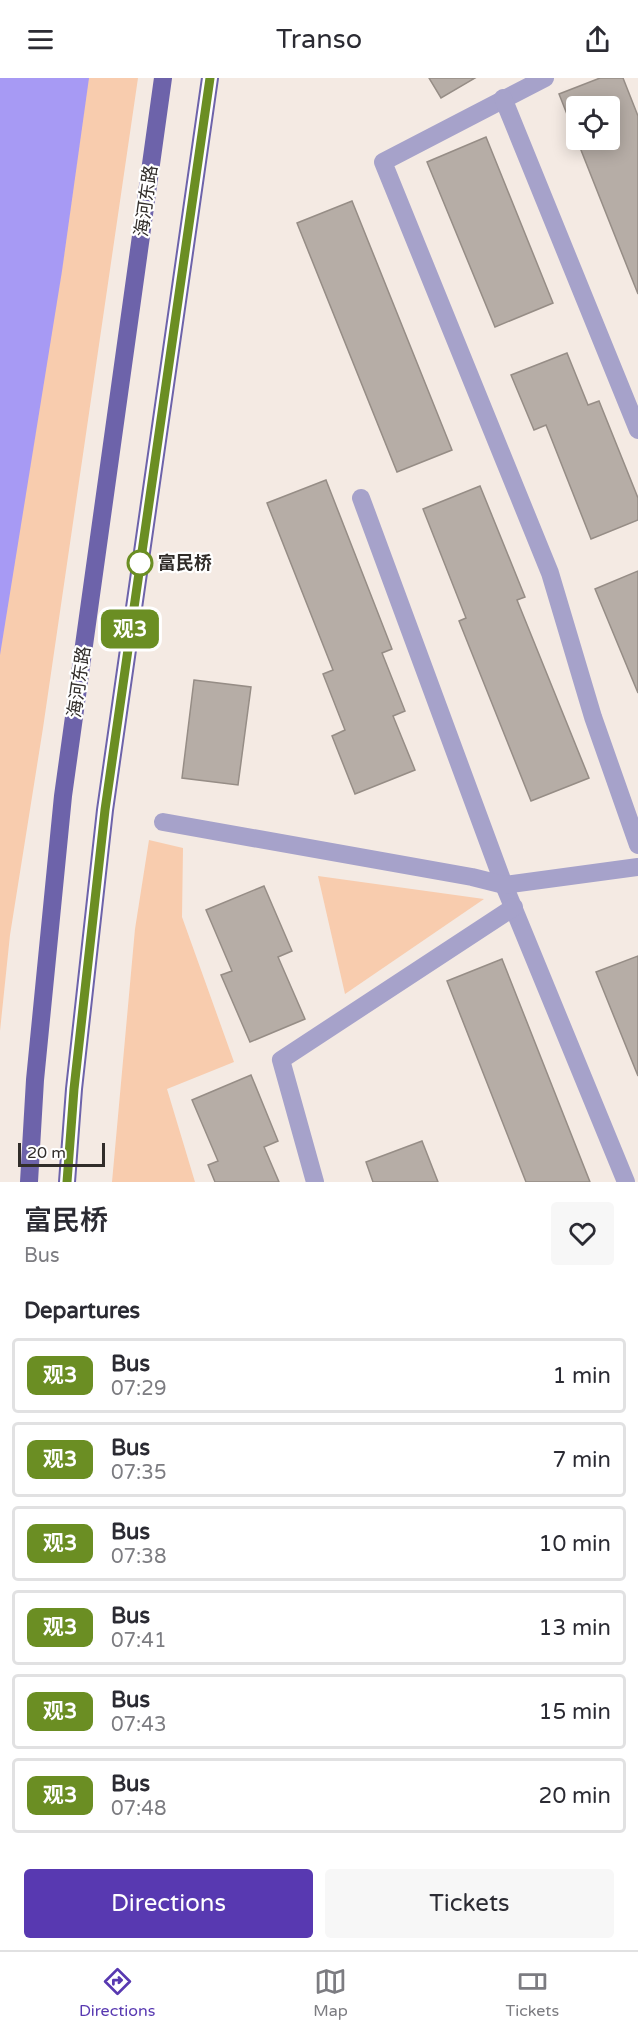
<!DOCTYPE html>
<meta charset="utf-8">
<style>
:root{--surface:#fff;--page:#f7f7f7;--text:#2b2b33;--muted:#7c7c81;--line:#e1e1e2;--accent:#5839b1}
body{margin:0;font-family:"Varela Round","Noto Sans SC",sans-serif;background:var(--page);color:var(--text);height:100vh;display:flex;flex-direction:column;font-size:22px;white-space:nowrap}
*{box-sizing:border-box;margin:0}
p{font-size:20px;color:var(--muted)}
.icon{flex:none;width:33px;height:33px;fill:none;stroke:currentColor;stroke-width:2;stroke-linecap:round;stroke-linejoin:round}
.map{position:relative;height:1104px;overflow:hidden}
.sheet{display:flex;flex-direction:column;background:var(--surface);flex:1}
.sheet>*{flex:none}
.badge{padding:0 12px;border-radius:9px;font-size:21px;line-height:39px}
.controls{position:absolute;left:566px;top:18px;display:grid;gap:12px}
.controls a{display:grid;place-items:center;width:54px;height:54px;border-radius:6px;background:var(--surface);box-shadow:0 3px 15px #0003;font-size:30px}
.scale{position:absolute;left:18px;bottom:15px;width:87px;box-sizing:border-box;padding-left:6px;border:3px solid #312d2a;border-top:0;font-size:16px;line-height:21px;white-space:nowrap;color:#312d2a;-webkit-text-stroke:4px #fff;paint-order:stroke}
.map>.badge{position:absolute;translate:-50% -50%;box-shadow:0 0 0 3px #fff}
h2{padding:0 24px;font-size:22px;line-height:54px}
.round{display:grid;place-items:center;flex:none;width:63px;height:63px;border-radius:6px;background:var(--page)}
.overview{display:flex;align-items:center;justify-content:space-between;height:102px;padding:0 24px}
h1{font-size:28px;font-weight:600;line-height:45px}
.button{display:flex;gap:12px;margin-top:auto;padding:12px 24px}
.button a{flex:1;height:69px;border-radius:6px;background:var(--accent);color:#fff;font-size:24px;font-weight:600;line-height:69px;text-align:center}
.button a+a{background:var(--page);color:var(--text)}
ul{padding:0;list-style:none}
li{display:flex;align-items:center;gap:18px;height:75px;margin:0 12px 9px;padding:0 12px;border:3px solid var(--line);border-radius:6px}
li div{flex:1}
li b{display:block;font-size:22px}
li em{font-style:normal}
li .badge{min-width:66px;font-weight:700;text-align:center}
header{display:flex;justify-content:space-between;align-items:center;height:78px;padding:0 24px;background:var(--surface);font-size:27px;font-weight:600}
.tabs{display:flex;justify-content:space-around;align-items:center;height:84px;border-top:2px solid var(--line);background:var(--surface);font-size:16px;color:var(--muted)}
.tabs a{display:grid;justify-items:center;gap:3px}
.tabs .active{color:var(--accent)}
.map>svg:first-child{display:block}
.green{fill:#f8ccae}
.water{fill:#a79af4}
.building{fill:#b6ada6;stroke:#968d86;stroke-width:1.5}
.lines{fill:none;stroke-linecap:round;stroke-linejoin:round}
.minor{stroke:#a6a2ca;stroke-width:18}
.major{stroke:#6d63aa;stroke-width:18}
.line-casing{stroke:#fff;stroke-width:14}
.line{stroke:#6b8e23;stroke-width:9}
.stop-dot{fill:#fff;stroke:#6b8e23;stroke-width:3}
.labels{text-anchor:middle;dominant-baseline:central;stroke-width:4.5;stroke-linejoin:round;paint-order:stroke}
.street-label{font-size:18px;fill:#312d2a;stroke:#fff}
.stop-label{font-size:18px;font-weight:bold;fill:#312d2a;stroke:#fff;text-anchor:start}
</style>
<header><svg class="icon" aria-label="menu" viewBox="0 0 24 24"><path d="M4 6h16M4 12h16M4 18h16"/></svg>Transo<svg class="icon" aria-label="share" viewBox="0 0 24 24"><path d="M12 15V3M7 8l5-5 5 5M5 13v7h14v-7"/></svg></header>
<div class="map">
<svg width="638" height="1104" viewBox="0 0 638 1104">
<rect width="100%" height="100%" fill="#f4eae3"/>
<g class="green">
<polygon points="0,0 138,0 43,650 10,857 0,953"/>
<polygon points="149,762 183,770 182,839 234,984 167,1011 195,1104 112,1104 135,851"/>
<polygon points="318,798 484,821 345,916"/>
</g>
<polygon class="water" points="0,0 89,0 62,193 0,577"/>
<g class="building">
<polygon points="429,0 475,0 441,20"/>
<polygon points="600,0 623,0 638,38 638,216 577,62 609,62 609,28 576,28 576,59 559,16"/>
<polygon points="486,59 553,225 495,249 427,84"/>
<polygon points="352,123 452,372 397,394 297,145"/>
<polygon points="567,275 588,327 599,323 638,420 638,442 591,461 546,347 534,352 511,297"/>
<polygon points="326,402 392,571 382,575 405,633 393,638 415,692 355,716 332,658 345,652 323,596 333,592 267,425"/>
<polygon points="480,408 525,519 517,522 589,700 531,723 459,543 466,540 423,431"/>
<polygon points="638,493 638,615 595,511"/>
<polygon points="194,602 251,609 238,707 182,700"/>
<polygon points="264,808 292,873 278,879 305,941 250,964 221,897 232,893 206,832"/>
<polygon points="638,878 638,998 596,894"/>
<polygon points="502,881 590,1104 526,1104 447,903"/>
<polygon points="251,997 278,1063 264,1069 279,1104 215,1104 208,1087 218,1083 192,1022"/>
<polygon points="422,1063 438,1104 373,1104 366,1084"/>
</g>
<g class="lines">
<g class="minor">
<polyline points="545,0 383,84 550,495 593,639 638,767"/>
<polyline points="503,20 638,352"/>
<polyline points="361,420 504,807 626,1104"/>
<polyline points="163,744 472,799 504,807 638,789"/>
<polyline points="315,1104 281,982 514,829"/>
</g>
<g class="major">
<polyline points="29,1104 35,1002 63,718 163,0"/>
<polyline points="67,1104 74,1011 105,732 210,0"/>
</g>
</g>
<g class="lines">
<g class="line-casing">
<polyline id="line" points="67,1104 74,1011 105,732 210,0"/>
</g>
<use href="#line" class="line"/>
</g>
<circle class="stop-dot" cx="140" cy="485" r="12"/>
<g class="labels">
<g class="street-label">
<text transform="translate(146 123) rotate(-82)">海河东路</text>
<text transform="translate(79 604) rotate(-82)">海河东路</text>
</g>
<g class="stop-label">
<text x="158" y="485">富民桥</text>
</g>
</g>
</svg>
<div class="controls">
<a><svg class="icon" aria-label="locate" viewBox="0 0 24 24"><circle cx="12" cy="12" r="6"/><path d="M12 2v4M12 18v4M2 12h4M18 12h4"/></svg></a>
</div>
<div class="scale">20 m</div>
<b class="badge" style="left:130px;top:551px;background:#6b8e23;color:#fff">观3</b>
</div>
<section class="sheet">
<div class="overview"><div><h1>富民桥</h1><p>Bus</p></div><a class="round"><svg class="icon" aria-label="heart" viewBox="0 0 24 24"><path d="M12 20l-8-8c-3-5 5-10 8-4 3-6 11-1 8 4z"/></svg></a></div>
<h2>Departures</h2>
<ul>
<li><span class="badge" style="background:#6b8e23;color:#fff">观3</span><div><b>Bus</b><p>07:29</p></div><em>1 min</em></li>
<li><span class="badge" style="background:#6b8e23;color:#fff">观3</span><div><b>Bus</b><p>07:35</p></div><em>7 min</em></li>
<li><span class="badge" style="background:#6b8e23;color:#fff">观3</span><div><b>Bus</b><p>07:38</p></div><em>10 min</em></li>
<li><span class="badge" style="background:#6b8e23;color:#fff">观3</span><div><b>Bus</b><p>07:41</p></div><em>13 min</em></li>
<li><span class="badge" style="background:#6b8e23;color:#fff">观3</span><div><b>Bus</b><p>07:43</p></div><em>15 min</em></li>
<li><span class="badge" style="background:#6b8e23;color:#fff">观3</span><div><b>Bus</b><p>07:48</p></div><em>20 min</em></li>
</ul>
<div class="button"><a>Directions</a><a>Tickets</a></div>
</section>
<nav class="tabs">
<a class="active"><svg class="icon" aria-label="directions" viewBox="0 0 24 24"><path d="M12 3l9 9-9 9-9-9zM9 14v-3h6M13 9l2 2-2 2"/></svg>Directions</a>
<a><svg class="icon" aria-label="map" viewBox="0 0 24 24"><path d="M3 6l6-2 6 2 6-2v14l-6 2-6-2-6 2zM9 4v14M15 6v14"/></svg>Map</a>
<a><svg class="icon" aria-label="tickets" viewBox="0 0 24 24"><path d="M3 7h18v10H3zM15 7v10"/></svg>Tickets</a>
</nav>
